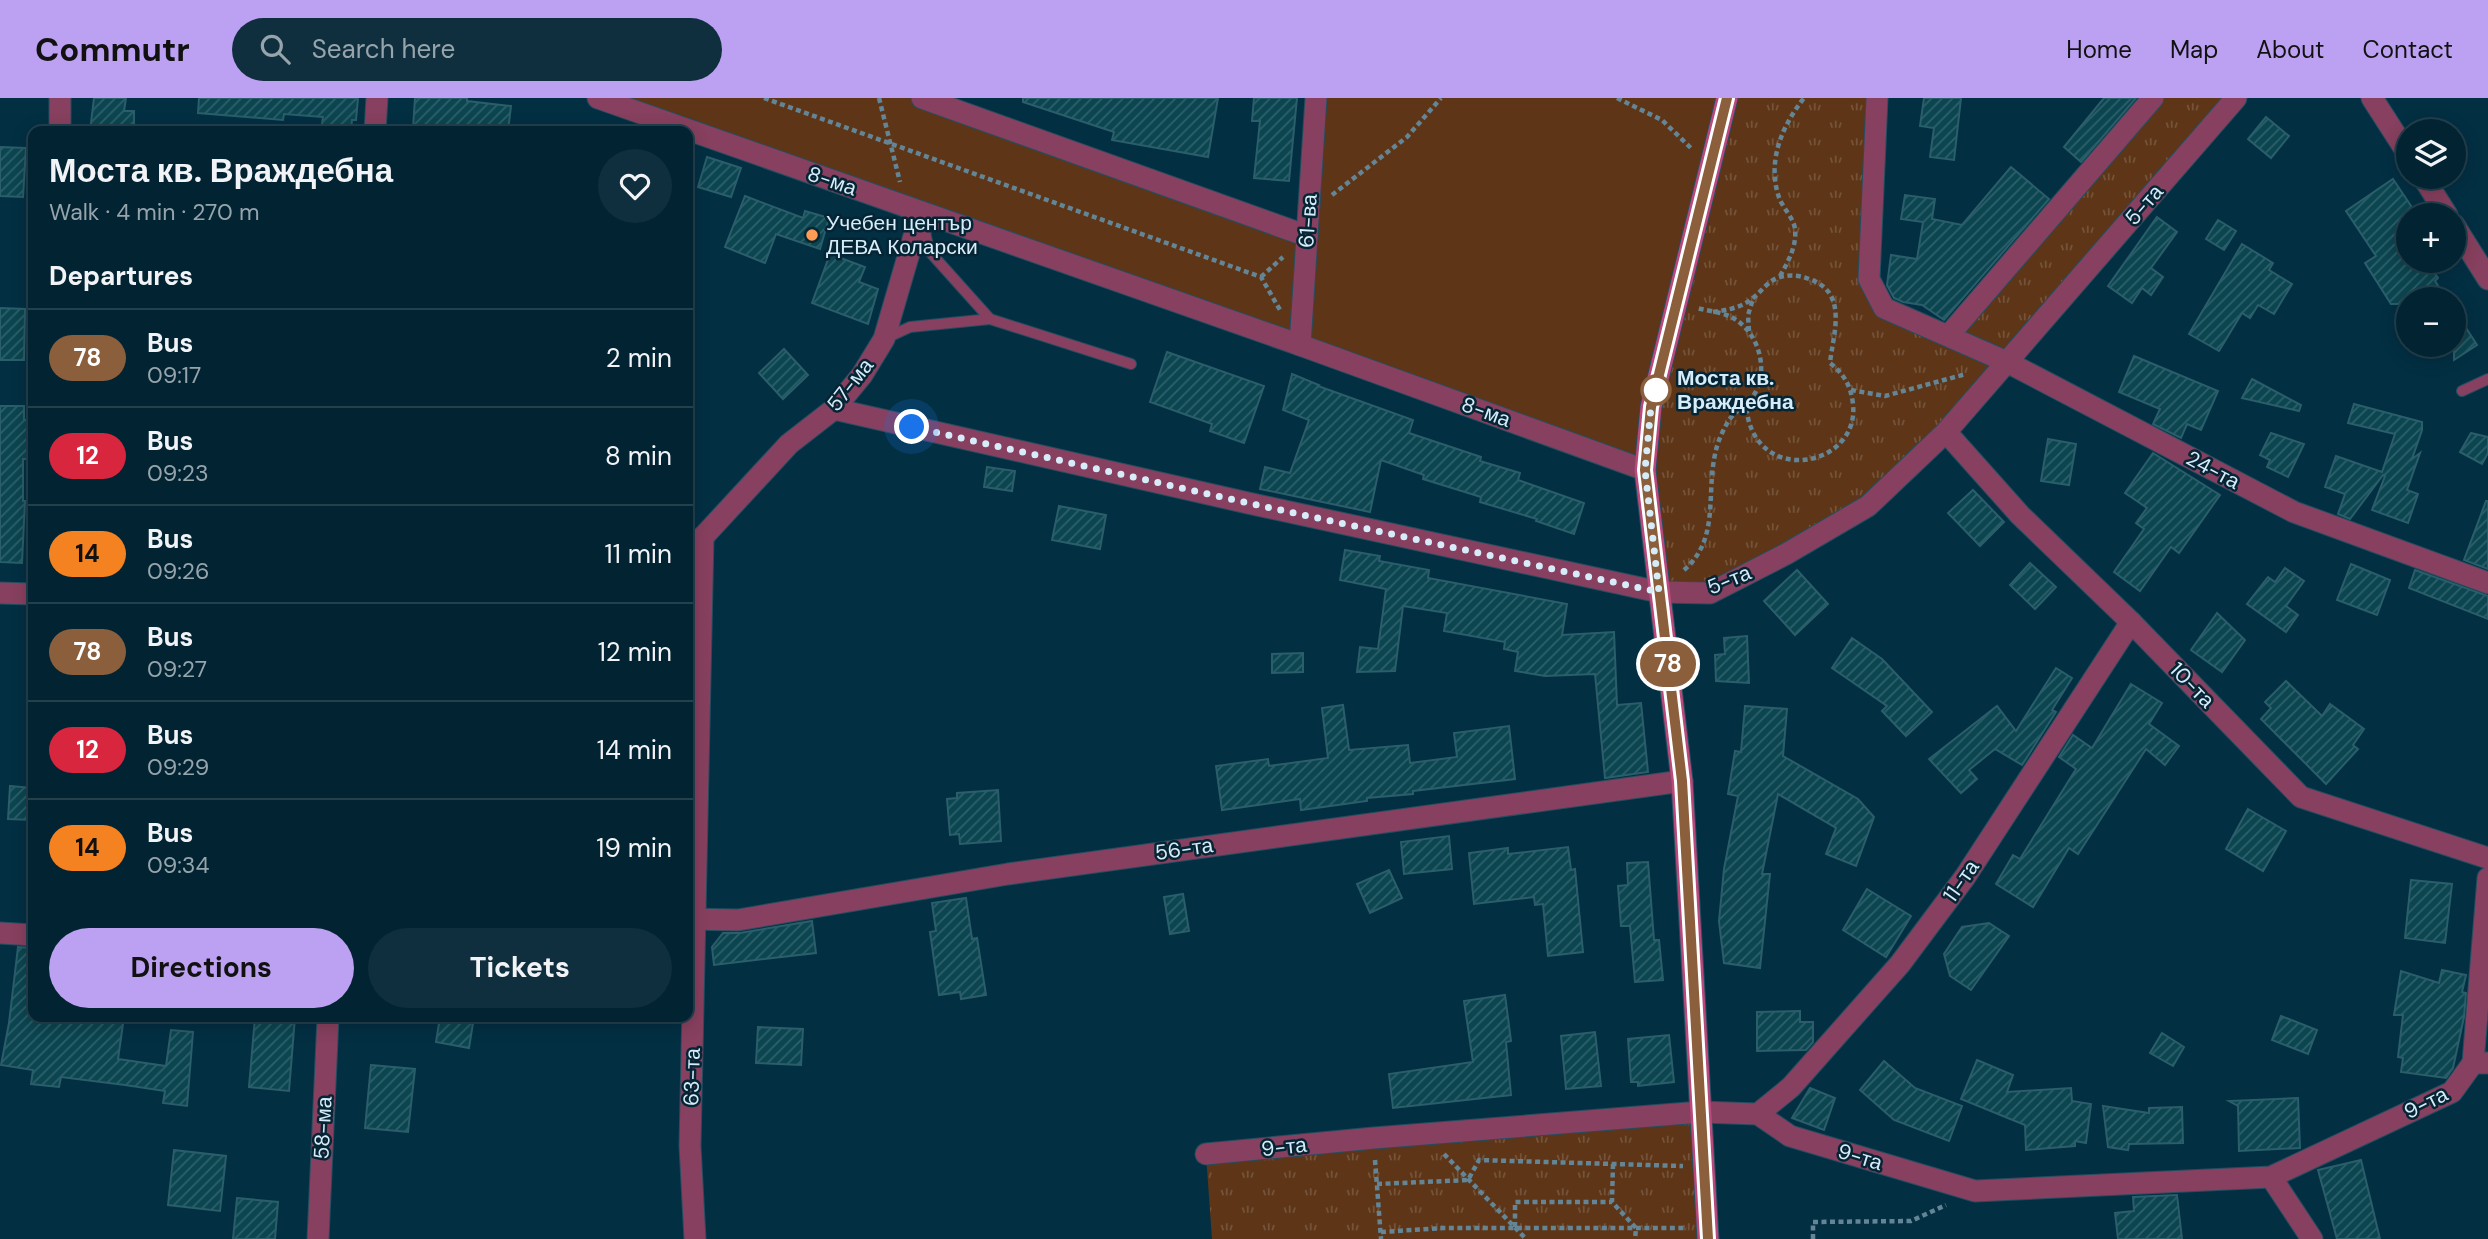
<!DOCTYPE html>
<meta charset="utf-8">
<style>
:root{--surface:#022332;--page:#102f3e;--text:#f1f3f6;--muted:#96a4ac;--line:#23404d;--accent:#bca0f2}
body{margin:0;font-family:"DM Sans",sans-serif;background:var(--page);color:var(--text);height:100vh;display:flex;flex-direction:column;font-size:26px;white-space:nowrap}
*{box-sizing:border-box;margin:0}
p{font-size:23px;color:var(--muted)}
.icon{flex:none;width:38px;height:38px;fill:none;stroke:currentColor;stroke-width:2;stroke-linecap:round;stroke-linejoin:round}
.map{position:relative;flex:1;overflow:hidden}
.sheet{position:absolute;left:28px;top:28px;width:665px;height:896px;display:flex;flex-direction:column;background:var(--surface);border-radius:14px;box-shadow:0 4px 18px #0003,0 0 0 2px var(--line)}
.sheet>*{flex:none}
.badge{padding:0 14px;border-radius:23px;font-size:24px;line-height:46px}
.buttons{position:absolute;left:2396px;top:21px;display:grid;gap:14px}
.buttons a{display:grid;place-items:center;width:70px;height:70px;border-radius:50%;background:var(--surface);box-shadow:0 4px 18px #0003,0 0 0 2px var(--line);font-size:35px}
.you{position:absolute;width:35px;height:35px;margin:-18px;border:5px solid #fff;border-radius:50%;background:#1a73e8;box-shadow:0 0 0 10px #1a73e833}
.map>.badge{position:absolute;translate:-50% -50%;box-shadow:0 0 0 4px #fff}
h2{padding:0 21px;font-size:26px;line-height:63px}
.round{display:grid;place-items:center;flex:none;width:74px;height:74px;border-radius:37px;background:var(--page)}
.overview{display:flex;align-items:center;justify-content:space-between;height:119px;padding:0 21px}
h1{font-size:33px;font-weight:700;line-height:52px}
.button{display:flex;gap:14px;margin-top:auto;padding:14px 21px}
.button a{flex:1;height:80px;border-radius:42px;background:var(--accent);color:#111;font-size:28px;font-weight:700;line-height:80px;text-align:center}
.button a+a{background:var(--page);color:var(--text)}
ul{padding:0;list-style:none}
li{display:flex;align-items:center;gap:21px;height:98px;padding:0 21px;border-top:2px solid var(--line)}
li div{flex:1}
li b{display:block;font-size:26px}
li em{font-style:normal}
li .badge{min-width:77px;font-weight:700;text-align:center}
header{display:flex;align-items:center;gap:42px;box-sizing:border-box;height:98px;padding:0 35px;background:var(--accent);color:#111}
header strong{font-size:33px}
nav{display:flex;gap:38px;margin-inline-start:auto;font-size:24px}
.search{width:490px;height:63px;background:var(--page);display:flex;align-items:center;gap:18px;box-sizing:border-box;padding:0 24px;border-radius:38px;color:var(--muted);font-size:26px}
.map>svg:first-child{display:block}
.grass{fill:#5e3617}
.park{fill:url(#park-tufts)}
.building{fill:url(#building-hatch);stroke:#2a5e6a;stroke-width:2}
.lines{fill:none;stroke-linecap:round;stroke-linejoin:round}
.lane-casing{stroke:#254d60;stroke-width:12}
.street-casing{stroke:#254d60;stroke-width:23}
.secondary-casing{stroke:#254d60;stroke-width:23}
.path{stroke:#638596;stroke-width:4.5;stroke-dasharray:5 3.5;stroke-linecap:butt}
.lane{stroke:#87405f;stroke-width:10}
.street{stroke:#87405f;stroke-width:21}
.secondary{stroke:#b9487b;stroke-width:21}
.line-casing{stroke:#fff;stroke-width:16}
.line{stroke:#8b5e3c;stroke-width:10}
.walk{stroke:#d6ecf9;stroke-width:7;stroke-dasharray:0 12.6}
.poi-dot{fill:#fd9c55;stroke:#052434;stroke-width:2.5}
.stop-dot{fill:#fff;stroke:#8b5e3c;stroke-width:3.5}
.labels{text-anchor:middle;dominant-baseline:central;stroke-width:5;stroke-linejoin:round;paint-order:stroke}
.street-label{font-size:21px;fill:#d6ecf9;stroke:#052434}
.poi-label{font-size:21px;fill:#d6ecf9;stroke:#052434;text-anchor:start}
.stop-label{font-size:21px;font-weight:bold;fill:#d6ecf9;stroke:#052434;text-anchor:start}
</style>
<header>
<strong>Commutr</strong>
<div class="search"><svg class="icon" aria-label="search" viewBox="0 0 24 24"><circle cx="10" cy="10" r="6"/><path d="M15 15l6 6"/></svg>Search here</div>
<nav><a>Home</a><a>Map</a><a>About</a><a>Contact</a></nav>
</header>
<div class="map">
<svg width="2488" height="1141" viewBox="0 0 2488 1141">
<defs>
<pattern id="park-tufts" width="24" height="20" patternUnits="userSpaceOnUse" patternTransform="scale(1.75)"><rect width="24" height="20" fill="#5e3617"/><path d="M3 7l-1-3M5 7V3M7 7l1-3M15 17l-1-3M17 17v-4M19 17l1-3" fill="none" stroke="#74533a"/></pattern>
<pattern id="building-hatch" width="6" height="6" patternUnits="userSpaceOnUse" patternTransform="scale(1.75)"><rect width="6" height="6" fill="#0b4550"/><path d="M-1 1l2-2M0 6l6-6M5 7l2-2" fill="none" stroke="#2e606a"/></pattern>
</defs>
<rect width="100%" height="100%" fill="#032f43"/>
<polygon class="grass" points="598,0 922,0 1306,138 1316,0 1727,0 1645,372"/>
<g class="park">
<polygon points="1727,0 1877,0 1869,181 1884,210 1948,237 2153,0 2236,0 1868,408 1710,495 1659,494 1645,372"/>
<polygon points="1701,1014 1708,1141 1212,1141 1206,1056"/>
</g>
<g class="building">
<polygon points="94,0 126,0 124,13 134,13 134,33 90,33"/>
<polygon points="199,0 358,0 356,22 352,22 351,33 321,33 323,19 284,16 283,22 198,15"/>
<polygon points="415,0 467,0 467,3 511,8 508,33 413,30"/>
<polygon points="1023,0 1218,0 1208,59 1112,42 1114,34 1023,4"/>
<polygon points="1254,0 1297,0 1289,83 1254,80 1260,23 1252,23"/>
<polygon points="1924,0 1961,0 1954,62 1930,59 1934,30 1920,28"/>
<polygon points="2104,0 2136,0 2081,64 2064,49"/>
<polygon points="2266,19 2289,38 2271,60 2248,41"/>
<polygon points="0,49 26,50 23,99 0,98"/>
<polygon points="707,59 741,70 731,99 698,89"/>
<polygon points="2011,69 2049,101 1944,222 1922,207 1903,204 1894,200 1887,187 1891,157 1917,161 1923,124 1901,121 1905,97 1935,101 1932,121 1962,127"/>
<polygon points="2393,81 2413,111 2408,114 2408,163 2426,163 2438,180 2435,183 2447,201 2406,201 2399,206 2391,206 2365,165 2376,158 2346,113"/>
<polygon points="745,98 803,120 805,113 829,120 820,151 776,136 765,165 725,149"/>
<polygon points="2157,119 2177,134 2151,170 2163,179 2151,197 2142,190 2132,205 2108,188"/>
<polygon points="2218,122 2236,133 2224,152 2206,141"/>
<polygon points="2242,146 2273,165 2269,172 2292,186 2274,216 2258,207 2250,220 2242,215 2219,253 2189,236"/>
<polygon points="830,156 865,169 859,184 878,191 868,226 812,205"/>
<polygon points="0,210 25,211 24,262 0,262"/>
<polygon points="2454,211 2477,247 2454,262"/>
<polygon points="784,251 808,277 783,301 759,275"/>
<polygon points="1167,254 1264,288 1244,345 1210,333 1212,326 1150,304"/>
<polygon points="2134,258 2218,293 2201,332 2187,326 2181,340 2153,326 2160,311 2119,294"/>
<polygon points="1292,276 1319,287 1318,288 1413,322 1409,335 1481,359 1480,363 1520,375 1518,382 1584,405 1574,436 1536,423 1537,421 1480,404 1481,399 1423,381 1424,377 1381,362 1370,414 1260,391 1265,369 1290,375 1309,322 1283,312"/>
<polygon points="2252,281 2301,307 2299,313 2242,300"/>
<polygon points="2354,306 2422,324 2422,332 2412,361 2420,355 2407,392 2418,396 2408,425 2372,412 2385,378 2383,377 2350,421 2338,416 2345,396 2325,389 2336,358 2382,374 2395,336 2348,325"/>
<polygon points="0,308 24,308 24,322 33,322 31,361 23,361 23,403 25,403 22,465 0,464"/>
<polygon points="2271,335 2304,346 2288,379 2267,369 2270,362 2260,357"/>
<polygon points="2471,335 2488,339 2488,355 2482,366 2460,354"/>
<polygon points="2048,341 2076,346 2069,387 2041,383"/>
<polygon points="2153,355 2220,397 2179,455 2171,449 2140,493 2114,474 2144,431 2136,425 2147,410 2125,395"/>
<polygon points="987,369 1015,373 1012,393 984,389"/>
<polygon points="1973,392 2004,424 1980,448 1948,415"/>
<polygon points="2486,403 2488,403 2488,471 2464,462"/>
<polygon points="1059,408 1106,417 1100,451 1052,442"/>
<polygon points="1345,452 1380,458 1379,463 1429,472 1428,480 1567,506 1562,537 1614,534 1617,607 1641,605 1648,674 1605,680 1595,576 1545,578 1515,573 1518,554 1504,551 1505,544 1444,533 1447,515 1403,508 1395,573 1357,574 1360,549 1378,551 1386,491 1340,482"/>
<polygon points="2030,465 2056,489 2035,511 2010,487"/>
<polygon points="2351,466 2390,482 2377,517 2337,502"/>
<polygon points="2285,470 2304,483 2286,508 2298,517 2286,534 2247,506 2268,479 2275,484"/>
<polygon points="1797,472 1828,506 1795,537 1764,503"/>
<polygon points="2415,472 2488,498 2488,521 2409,490"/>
<polygon points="2217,515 2245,542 2222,574 2191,552"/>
<polygon points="1747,538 1749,585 1716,583 1715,557 1725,556 1724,540"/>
<polygon points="1852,540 1882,561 1932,614 1906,638 1882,613 1887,608 1832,570"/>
<polygon points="1303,555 1303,574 1272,575 1272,556"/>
<polygon points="2056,570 2072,580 2052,612 2056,614 2022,667 1995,651 1969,672 1977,681 1961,695 1929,661 1997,608 2016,633"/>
<polygon points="2286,583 2322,618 2330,606 2364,631 2353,647 2358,651 2326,686 2261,621 2271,610 2265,604"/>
<polygon points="2131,586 2162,605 2149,626 2179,648 2165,667 2146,651 2078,756 2069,750 2033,809 1996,786 2013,757 2020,761 2076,671 2059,659 2073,637 2092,650"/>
<polygon points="1343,607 1349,652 1408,647 1410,665 1457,659 1454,635 1509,628 1515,681 1413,693 1413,696 1367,700 1367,703 1301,712 1300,701 1222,712 1216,668 1268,661 1269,668 1328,660 1322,610"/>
<polygon points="1745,608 1787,611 1783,658 1858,701 1874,719 1856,768 1826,756 1836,730 1778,696 1762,776 1770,776 1760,870 1724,865 1719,823 1724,771 1738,698 1728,696 1735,653 1741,654"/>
<polygon points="10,688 33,690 33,722 8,721"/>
<polygon points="998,692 1001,743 960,746 959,736 950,737 947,701 957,700 957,695"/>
<polygon points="2248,711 2286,733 2263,773 2226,751"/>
<polygon points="1449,738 1452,771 1404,776 1401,744"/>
<polygon points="1568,749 1571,772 1575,771 1583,854 1548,858 1543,806 1535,807 1534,799 1474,806 1469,755 1508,750 1508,756"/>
<polygon points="1648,764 1654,842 1659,842 1663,882 1635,884 1630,828 1621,828 1618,788 1628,787 1627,765"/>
<polygon points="1389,772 1402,800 1370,815 1357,786"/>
<polygon points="2411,782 2452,786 2445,845 2405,840"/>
<polygon points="1867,791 1911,818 1886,859 1843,832"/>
<polygon points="1183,796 1189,833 1170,836 1164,799"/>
<polygon points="966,800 972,841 977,840 986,897 961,901 960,894 939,897 930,834 936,833 932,805"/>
<polygon points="812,823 816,855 714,867 712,849 723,835 740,835"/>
<polygon points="1989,825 2009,838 1971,892 1950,878 1944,856 1962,829"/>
<polygon points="18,849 33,850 33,919 124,919 118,961 166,968 171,932 193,934 187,1008 163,1005 165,993 125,987 61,979 59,989 31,986 33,972 1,967 9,925"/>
<polygon points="2442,872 2466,877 2462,894 2466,895 2464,919 2453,970 2446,980 2401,974 2403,960 2398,959 2403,917 2394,917 2401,873 2439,885"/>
<polygon points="1505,897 1511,943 1506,944 1511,997 1393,1010 1389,976 1473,964 1464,903"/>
<polygon points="1800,913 1800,924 1813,924 1813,944 1806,952 1757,953 1757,914"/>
<polygon points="2281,918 2317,932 2308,956 2272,942"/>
<polygon points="255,919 295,919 289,993 249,989"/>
<polygon points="440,919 474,919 469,950 436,944"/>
<polygon points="758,929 803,931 801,967 756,965"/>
<polygon points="1595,934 1601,988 1566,991 1561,938"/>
<polygon points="2162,935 2184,949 2173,968 2150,955"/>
<polygon points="1669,937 1674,984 1638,988 1638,984 1631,984 1628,941"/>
<polygon points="1977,962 2013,977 2007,994 2071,990 2072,1003 2091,1006 2086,1045 2075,1043 2075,1048 2026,1052 2025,1027 1961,1001"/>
<polygon points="1884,963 1915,990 1962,1008 1949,1043 1894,1022 1860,992"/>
<polygon points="371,967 415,971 408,1034 365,1030"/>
<polygon points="1810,990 1835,1000 1824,1032 1792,1020"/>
<polygon points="2298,1000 2300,1050 2239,1053 2238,1008 2229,1003"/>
<polygon points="2103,1008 2149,1015 2149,1010 2182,1009 2183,1045 2129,1046 2128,1052 2108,1049"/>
<polygon points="174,1052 226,1058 220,1113 168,1107"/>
<polygon points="2361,1062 2380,1141 2337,1141 2318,1072"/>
<polygon points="2177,1097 2182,1141 2118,1141 2115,1115 2134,1113 2133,1099"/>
<polygon points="237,1100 278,1104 275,1141 233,1141"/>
</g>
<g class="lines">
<g class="lane-casing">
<g id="lane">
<polyline points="923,124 929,153 990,221 1131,266"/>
<polyline points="884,241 910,229 990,221"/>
<polyline points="2462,293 2488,281"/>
</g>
</g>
<g class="street-casing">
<g id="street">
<polyline points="598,0 1300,247 1645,372"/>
<polyline points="922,0 1307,138"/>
<polyline points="1877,0 1869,181 1884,210 2007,264 2294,414 2488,485"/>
<polyline points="2372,0 2408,56"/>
<polyline points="60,33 60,0"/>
<polyline points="375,33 377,0"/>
<polyline points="2423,79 2447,117"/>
<polyline points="2454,127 2488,181"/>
<polyline points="1949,237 2153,0"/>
<polyline points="1300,247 1316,0"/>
<polyline points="834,311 1248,405 1659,494 1710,495 1786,456 1868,408 1946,334 2236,0"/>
<polyline points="1946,334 2020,417 2131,524 2301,699 2488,760"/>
<polyline points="688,449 703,439 789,346 834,311 862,277 884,241 921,114"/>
<polyline points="0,495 33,496"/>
<polyline points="688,821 738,822 1008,776 1682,683"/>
<polyline points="0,835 33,837"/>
<polyline points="2473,965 2488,780"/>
<polyline points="1758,1016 1791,989 1900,866 1965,779 2131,524"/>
<polyline points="1206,1056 1374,1040 1701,1014 1758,1016 1790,1038 1975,1093 2271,1079 2452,994 2473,965 2488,965"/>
<polyline points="2271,1079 2312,1141"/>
<polyline points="318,1141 328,919"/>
<polyline points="695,1141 690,1048 703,439"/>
</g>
</g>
<g class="secondary-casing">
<polyline id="secondary" points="1708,1141 1682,683 1645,372 1651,309 1727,0"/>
</g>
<g class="path">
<polyline points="764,0 1261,179 1280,212"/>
<polyline points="879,0 900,84"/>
<polyline points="1617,0 1662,22 1693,52"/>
<polyline points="1332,97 1407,39 1441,0"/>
<path d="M1780,178C1788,164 1797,148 1795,131C1794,121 1784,111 1780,102C1766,66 1781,29 1804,0"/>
<polyline points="1261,179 1283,159"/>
<path d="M1713,214C1727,212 1741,210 1753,200C1762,193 1766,185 1777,180C1788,176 1799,177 1809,181C1849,194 1833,236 1830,265C1844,276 1851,288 1853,306C1860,371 1751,390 1746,306"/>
<polyline points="1749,233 1748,217 1753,201"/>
<polyline points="1851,292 1885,298 1966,276"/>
<path d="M1684,472C1721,440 1705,395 1716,352C1718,343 1724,330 1729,322C1736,312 1749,306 1755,295C1769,270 1758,234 1733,220C1722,214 1708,213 1697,210"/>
<polyline points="1444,1056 1526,1141"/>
<polyline points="1375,1062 1381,1141"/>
<polyline points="1613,1066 1612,1104 1636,1130 1635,1141"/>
<polyline points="1377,1086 1468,1082 1479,1062 1683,1068"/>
<polyline points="1515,1129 1515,1104 1612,1104"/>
<polyline points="1381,1134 1443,1130 1687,1130"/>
<polyline points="1813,1141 1813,1124 1911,1123 1946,1107"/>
</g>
<use href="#lane" class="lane"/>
<use href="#street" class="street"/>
<use href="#secondary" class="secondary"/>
</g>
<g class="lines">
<g class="line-casing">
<polyline id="line" points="1708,1141 1682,683 1645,372 1651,309 1727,0"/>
</g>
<use href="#line" class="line"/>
<polyline class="walk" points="912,329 1248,405 1659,494 1645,372 1651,309 1658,283 1656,292"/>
</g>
<circle class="poi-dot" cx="812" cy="137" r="7"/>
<circle class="stop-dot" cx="1656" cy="292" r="14"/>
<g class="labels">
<g class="street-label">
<text transform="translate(832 83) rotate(19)">8-ма</text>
<text transform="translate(2144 107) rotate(-49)">5-та</text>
<text transform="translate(1308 123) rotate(-86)">61-ва</text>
<text transform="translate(850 287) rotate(-52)">57-ма</text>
<text transform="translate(1486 314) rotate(20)">8-ма</text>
<text transform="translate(2213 372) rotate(28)">24-та</text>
<text transform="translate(1729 482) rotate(-22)">5-та</text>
<text transform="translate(2192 587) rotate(46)">10-та</text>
<text transform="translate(1184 751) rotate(-8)">56-та</text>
<text transform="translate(1961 783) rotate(-55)">11-та</text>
<text transform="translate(692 979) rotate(-88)">63-та</text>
<text transform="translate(2426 1005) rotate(-27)">9-та</text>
<text transform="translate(323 1030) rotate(-87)">58-ма</text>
<text transform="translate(1284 1049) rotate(-6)">9-та</text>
<text transform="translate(1860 1059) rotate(17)">9-та</text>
</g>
<g class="poi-label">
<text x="826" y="125">Учебен център<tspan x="826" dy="24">ДЕВА Коларски</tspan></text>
</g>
<g class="stop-label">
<text x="1677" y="280">Моста кв.<tspan x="1677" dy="24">Враждебна</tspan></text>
</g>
</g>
</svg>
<div class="buttons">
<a><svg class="icon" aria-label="layers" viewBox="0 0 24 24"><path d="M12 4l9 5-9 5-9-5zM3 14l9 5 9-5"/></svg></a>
<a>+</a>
<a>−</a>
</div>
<div class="you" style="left:912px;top:329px"></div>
<b class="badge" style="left:1668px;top:566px;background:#8b5e3c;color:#fff">78</b>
<section class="sheet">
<div class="overview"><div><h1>Моста кв. Враждебна</h1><p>Walk · 4 min · 270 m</p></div><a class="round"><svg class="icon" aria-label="heart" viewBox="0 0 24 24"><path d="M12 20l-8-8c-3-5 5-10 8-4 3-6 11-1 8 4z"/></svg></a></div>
<h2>Departures</h2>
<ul>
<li><span class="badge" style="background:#8b5e3c;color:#fff">78</span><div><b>Bus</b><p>09:17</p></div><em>2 min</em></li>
<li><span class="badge" style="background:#d7263d;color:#fff">12</span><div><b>Bus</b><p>09:23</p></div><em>8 min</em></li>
<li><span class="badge" style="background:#f58220;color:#111">14</span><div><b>Bus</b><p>09:26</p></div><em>11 min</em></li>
<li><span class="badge" style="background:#8b5e3c;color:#fff">78</span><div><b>Bus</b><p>09:27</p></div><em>12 min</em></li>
<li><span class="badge" style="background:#d7263d;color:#fff">12</span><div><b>Bus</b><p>09:29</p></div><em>14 min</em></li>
<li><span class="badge" style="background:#f58220;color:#111">14</span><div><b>Bus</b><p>09:34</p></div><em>19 min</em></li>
</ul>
<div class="button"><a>Directions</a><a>Tickets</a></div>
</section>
</div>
